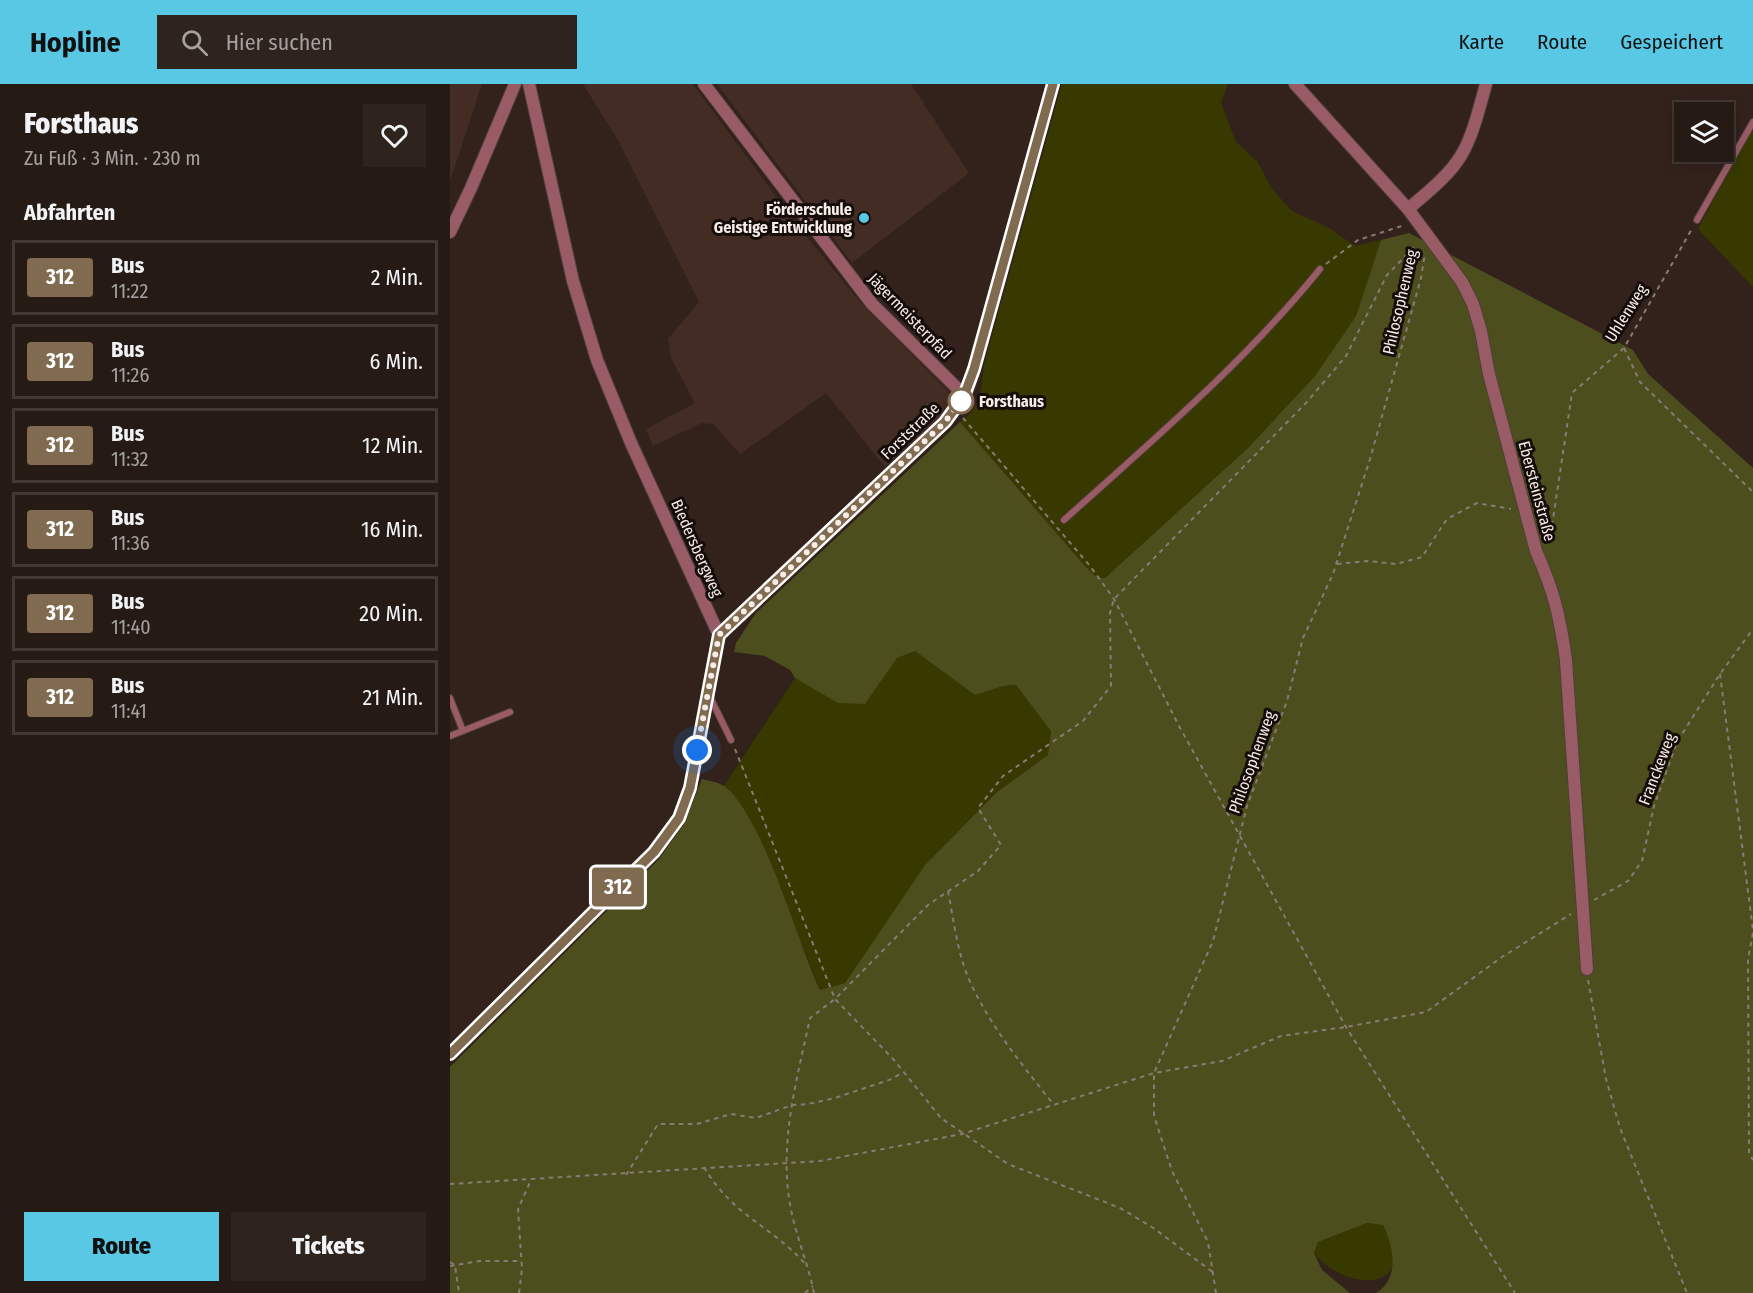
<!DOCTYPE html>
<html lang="de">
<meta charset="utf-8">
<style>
:root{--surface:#261a14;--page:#2e231d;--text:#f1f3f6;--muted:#a4a1a0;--line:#423834;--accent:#59c8e4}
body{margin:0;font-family:"Fira Sans Condensed",sans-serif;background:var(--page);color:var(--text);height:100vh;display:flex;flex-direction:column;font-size:22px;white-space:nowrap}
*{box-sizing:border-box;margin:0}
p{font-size:20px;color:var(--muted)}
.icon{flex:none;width:33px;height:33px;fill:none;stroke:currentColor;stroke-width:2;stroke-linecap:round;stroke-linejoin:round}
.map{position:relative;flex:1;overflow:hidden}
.panel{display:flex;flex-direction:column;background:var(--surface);width:450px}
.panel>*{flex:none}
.badge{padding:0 12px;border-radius:4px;font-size:21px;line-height:39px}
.buttons{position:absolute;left:1224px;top:18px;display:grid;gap:12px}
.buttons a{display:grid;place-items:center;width:60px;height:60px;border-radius:0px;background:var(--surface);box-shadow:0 3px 15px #0003,0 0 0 2px var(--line);font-size:30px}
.you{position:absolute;width:30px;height:30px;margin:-15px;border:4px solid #fff;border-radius:50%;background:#1a73e8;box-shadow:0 0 0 9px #1a73e833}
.map>.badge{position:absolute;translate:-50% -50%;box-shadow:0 0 0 3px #fff}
h2{padding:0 24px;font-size:22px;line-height:54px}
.round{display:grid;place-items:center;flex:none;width:63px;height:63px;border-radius:0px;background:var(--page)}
.head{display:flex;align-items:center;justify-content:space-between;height:102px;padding:0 24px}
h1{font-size:28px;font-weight:800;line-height:45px}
.primary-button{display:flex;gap:12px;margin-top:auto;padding:12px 24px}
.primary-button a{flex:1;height:69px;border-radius:0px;background:var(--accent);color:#111;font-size:24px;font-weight:800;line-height:69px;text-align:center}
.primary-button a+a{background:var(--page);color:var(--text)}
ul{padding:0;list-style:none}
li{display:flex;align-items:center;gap:18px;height:75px;margin:0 12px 9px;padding:0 12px;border:3px solid var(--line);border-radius:0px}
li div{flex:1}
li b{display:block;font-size:22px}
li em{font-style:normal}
li .badge{min-width:66px;font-weight:700;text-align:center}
header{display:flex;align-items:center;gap:36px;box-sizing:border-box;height:84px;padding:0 30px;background:var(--accent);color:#111}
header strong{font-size:28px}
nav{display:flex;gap:33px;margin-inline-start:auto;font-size:21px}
.search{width:420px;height:54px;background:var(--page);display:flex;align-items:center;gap:15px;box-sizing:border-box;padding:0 21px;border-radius:0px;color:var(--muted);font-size:22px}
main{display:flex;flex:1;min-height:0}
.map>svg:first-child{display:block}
.built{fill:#432c23}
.green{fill:#373900}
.forest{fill:#4c4f1d}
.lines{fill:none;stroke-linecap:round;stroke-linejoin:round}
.service-casing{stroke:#4f3e38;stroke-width:8}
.minor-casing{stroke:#4f3e38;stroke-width:14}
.path{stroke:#897a74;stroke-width:2;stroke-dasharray:4.5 4.5;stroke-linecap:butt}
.service{stroke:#995c67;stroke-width:6}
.minor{stroke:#995c67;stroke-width:12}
.line-casing{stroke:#fff;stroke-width:14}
.line{stroke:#806a50;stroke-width:9}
.walk{stroke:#f8ece7;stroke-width:6;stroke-dasharray:0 10.8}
.poi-dot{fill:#59c8e4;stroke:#150d0a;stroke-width:2}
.stop-dot{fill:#fff;stroke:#806a50;stroke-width:3}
.labels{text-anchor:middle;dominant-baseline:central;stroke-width:6;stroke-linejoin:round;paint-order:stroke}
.poi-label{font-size:16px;font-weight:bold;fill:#f8ece7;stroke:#150d0a;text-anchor:end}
.street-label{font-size:16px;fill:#f8ece7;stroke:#150d0a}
.stop-label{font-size:16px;font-weight:bold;fill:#f8ece7;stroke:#150d0a;text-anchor:start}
</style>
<header>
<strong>Hopline</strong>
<div class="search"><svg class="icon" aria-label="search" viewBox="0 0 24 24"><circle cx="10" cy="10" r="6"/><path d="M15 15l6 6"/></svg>Hier suchen</div>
<nav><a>Karte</a><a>Route</a><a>Gespeichert</a></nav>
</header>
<main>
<section class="panel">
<div class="head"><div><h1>Forsthaus</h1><p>Zu Fuß · 3 Min. · 230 m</p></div><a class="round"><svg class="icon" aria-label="heart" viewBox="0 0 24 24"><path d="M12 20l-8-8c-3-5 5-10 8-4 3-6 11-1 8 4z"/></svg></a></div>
<h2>Abfahrten</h2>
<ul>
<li><span class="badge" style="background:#806a50;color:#fff">312</span><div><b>Bus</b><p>11:22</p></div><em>2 Min.</em></li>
<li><span class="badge" style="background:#806a50;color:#fff">312</span><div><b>Bus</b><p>11:26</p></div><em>6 Min.</em></li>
<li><span class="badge" style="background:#806a50;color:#fff">312</span><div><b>Bus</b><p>11:32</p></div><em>12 Min.</em></li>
<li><span class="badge" style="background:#806a50;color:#fff">312</span><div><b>Bus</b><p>11:36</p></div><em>16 Min.</em></li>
<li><span class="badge" style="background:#806a50;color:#fff">312</span><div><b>Bus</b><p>11:40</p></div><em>20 Min.</em></li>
<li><span class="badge" style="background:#806a50;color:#fff">312</span><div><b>Bus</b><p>11:41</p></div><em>21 Min.</em></li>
</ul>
<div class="primary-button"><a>Route</a><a>Tickets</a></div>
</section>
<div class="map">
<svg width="1303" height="1209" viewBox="0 0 1303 1209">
<rect width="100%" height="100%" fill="#33221b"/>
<g class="built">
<polygon points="0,0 32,0 0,97"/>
<polygon points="133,0 243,0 344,137 411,219 497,306 502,317 501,326 435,383 376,309 290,370 263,340 252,339 203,362 196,345 245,319 221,274 218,255 249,218 169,58"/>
<polygon points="267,0 461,0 519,89 402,179"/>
</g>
<g class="green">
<path d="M612,0H778L771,19L786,58L807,77L822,105L842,127L879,144L905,162L931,156L906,232L865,292L798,364L655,494H647L635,482L510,338C532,323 531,306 534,281Z"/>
<polygon points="1303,44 1303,203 1248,145"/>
<polygon points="465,567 525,611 553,602 566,601 601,647 598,671 547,708 475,781 395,899 370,906 316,769 293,723 274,702 345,594 388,618 415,620 447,574"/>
<path d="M917,1139L933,1141C972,1209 896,1209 864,1169L868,1158Z"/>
</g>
<path class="forest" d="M959,149L1183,266L1198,290L1303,384V1209H926C950,1195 944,1162 933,1141L917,1139L868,1158L864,1169L872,1186L900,1209H0V983L209,775L234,740L252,695C259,697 268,698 274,702C312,729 348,860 370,906L395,899L475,781L547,708L598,671L601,647L566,601L553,602L525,611L465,567L447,574L415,620L388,619L345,594L340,586L315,572L284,568L286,559L306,529L510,338L635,482L647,494H655L798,364L865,292L906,232L931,156Z"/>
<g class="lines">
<g class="service-casing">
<g id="service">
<polyline points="1247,136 1303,38"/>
<path d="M614,436C703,356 794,279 870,185"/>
<polyline points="259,611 281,656"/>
<polyline points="0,614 13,647"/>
<polyline points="0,652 60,628"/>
</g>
</g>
<g class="minor-casing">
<g id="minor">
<polyline points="254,0 422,220 515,312"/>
<path d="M845,0L958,125L1012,198L1023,220L1031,247L1039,290L1086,467C1104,507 1110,533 1116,576L1137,885"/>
<path d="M958,125C1015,78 1017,70 1036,0"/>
<polyline points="0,148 21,104 65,0"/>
<polyline points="269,551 495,338 515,312 524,285 603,0"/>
<polyline points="0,970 204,767 229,734 240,703 269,551 181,359 147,276 123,197 79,0"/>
</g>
</g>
<g class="path">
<polyline points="876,180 908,156 955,141"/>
<polyline points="1174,264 1190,298 1303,408"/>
<polyline points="513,334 640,482 664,515 729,642 896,943 1065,1209"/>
<polyline points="1097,458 1100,455 1122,309 1174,264 1243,143"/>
<polyline points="887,480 917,477 946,480 972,473 997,435 1027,419 1061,425"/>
<polyline points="1270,590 1303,846"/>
<polyline points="285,665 385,915 444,976 491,1034 558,1080 670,1124 702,1143 764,1189"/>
<path d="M498,807C504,838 508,874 522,902C543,946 574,983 604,1021"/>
<polyline points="1144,816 1178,797 1192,777 1204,722 1227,658 1270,590 1303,545"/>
<polyline points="1303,849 1298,875 1299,1069 1303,1076"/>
<polyline points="1138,896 1156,995 1170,1044 1237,1209"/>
<path d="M254,1083C283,1133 323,1142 357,1182"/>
<polyline points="176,1091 208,1040 247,1040 281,1030 306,1034 342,1021 358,1020 385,1014 442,995 453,988"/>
<polyline points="0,1100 370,1077 512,1050 704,989 772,977 831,952 896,943 976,928 1052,873 1121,830"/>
<polyline points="0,1178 5,1181 9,1209"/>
<polyline points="0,1182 30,1177 71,1177"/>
<polyline points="69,1209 72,1185 68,1125 81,1096"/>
<polyline points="355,1209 363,1202"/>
<path d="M364,1209C358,1179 345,1150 340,1120C329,1058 347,995 360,934L385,915L478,821L528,787L551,761L528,724L553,692L633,637L661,602L660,529L664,515L856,319L896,272L937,191L967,160"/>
<polyline points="766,1209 758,1158 722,1087 704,1032 704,989 763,857 797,722 837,617 853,554 883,490 920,375 971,194 975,169"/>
</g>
<use href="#service" class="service"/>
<use href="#minor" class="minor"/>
</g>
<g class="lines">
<g class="line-casing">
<polyline id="line" points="0,970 204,768 229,734 240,704 269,551 495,338 514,312 524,285 603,0"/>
</g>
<use href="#line" class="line"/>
<polyline class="walk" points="247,666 269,551 495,338 514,312 511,317"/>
</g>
<circle class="poi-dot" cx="414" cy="134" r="6"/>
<circle class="stop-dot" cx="511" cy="317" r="12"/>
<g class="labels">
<g class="poi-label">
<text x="402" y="125">Förderschule<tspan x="402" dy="18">Geistige Entwicklung</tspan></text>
</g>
<g class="street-label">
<text transform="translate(950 218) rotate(-77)">Philosophenweg</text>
<text transform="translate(1176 229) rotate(-58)">Uhlenweg</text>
<text transform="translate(460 232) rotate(46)">Jägermeisterpfad</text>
<text transform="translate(460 347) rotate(-44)">Forststraße</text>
<text transform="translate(1087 407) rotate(75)">Ebersteinstraße</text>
<text transform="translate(247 464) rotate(66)">Biedersbergweg</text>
<text transform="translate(802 678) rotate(-70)">Philosophenweg</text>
<text transform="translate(1207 685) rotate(-69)">Franckeweg</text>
</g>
<g class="stop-label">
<text x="529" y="317">Forsthaus</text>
</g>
</g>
</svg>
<div class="buttons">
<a><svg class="icon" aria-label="layers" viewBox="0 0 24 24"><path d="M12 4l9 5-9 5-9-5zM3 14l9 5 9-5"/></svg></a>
</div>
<div class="you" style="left:247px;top:666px"></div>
<b class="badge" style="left:168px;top:803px;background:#806a50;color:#fff">312</b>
</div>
</main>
